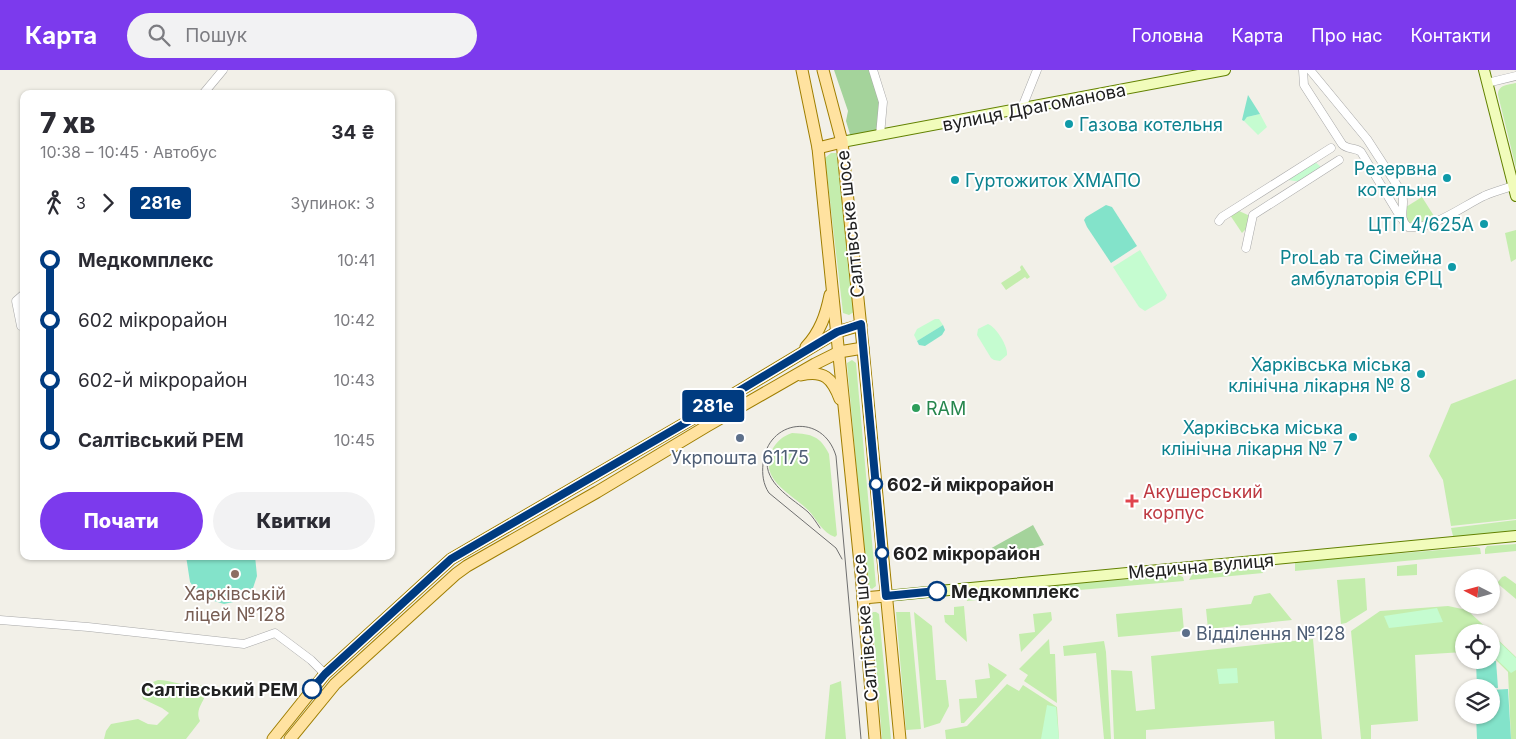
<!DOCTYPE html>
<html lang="uk">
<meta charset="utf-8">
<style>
:root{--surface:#fff;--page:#f2f2f3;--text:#2b2b33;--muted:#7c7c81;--accent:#7c3aed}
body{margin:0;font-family:Inter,sans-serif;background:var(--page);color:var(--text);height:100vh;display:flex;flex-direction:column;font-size:19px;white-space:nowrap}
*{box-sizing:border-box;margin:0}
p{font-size:16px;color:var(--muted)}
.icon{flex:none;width:28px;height:28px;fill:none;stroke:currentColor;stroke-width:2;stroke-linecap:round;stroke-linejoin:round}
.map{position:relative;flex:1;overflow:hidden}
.sheet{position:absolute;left:20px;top:20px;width:375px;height:470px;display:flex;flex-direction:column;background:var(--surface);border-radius:10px;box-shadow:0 1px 4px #0004}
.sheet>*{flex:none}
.badge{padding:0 10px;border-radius:4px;font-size:18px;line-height:32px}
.needle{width:32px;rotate:276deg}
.controls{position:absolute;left:1455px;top:499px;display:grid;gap:10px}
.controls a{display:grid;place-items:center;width:45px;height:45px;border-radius:50%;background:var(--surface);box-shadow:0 1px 4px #0004;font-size:25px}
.map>.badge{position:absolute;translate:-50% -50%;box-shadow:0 0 0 2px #fff}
.legs{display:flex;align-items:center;gap:8px;height:55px;padding:0 20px;font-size:16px}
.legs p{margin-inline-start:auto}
.summary{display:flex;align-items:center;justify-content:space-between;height:85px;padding:0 20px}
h1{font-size:28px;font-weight:800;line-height:38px}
.button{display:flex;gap:10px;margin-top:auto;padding:10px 20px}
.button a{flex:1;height:58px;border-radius:30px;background:var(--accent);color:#fff;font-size:20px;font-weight:800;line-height:58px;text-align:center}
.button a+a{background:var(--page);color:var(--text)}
ul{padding:0 20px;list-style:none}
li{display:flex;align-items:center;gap:18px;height:60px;font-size:19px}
li i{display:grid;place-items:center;width:8px;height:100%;margin:0 6px;background:currentColor}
li i::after{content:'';width:12px;height:12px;margin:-6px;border:4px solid;border-radius:50%;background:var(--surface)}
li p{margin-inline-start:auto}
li:first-child i{background:linear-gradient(#0000 50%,currentColor 0)}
li:last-child i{background:linear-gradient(currentColor 50%,#0000 0)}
header{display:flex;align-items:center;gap:30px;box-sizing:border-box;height:70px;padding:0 25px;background:var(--accent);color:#fff}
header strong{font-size:24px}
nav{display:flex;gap:28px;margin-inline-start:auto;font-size:18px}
.search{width:350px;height:45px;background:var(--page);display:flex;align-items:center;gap:12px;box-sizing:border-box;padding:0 18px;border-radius:28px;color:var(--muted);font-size:19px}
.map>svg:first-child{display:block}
.grass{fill:#c4edad}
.forest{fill:#a4d39b}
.park{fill:#c5fcd0}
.pitch{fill:#83e3ca}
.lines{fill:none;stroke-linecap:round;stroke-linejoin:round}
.street-casing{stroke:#a8a8a8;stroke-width:9}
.secondary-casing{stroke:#628100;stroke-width:12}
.primary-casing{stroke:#9f7e00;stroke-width:13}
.street{stroke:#fff;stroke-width:8}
.secondary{stroke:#f1fcbb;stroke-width:10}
.primary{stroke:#ffe2a0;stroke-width:11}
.tram{stroke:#6f6f6f;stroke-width:1}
.line-1-casing{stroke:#fff;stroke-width:11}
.line-1{stroke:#003b80;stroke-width:8}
.culture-dot{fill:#0f9aa8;stroke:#fff;stroke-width:2}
.leisure-dot{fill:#2e9e5b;stroke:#fff;stroke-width:2}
.service-dot{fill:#5c6f8a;stroke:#fff;stroke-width:2}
.stop-1-dot{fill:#fff;stroke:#003b80;stroke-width:2.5}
.health-dot{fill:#e0444e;stroke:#fff;stroke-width:2}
.education-dot{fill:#8d6e63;stroke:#fff;stroke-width:2}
.labels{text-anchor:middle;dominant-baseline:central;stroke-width:4;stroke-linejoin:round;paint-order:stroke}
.street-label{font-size:18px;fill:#212121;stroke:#fff}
.culture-label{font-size:18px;fill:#0d838f;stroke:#fff;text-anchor:end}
.leisure-label{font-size:18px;fill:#27864d;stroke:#fff;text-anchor:start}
.service-label{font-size:18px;fill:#4e5e75;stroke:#fff}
.stop-label{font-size:18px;font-weight:bold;fill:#212121;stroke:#fff;text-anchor:start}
.health-label{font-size:18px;fill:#be3a42;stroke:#fff;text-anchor:start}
.education-label{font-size:18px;fill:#785e54;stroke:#fff}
</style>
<header>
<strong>Карта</strong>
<div class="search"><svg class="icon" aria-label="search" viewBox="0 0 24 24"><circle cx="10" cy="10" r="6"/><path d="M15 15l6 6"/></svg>Пошук</div>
<nav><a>Головна</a><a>Карта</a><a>Про нас</a><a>Контакти</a></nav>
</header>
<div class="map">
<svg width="1516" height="669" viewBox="0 0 1516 669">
<rect width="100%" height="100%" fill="#f2f0e8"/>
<g class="grass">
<path d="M1516,13V98L1498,25C1498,15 1507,15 1516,13Z"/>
<polygon points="831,83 836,83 838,85 854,242 849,245 843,243 825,88"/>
<polygon points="1422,127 1434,146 1415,155 1410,155 1405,149 1406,137"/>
<polygon points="1237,140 1250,146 1247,158 1242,163 1230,145"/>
<polygon points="1516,160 1516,189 1511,192 1505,163"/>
<polygon points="1022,195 1030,207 1027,209 1025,207 1006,220 1001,213 1021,200 1020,197"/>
<polygon points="852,290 856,293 876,516 872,519 867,516 847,293"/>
<polygon points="1516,309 1516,449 1451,456 1443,410 1429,386 1451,334"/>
<path d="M792,363C812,364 820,366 829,384L837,465L835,467C822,463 817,449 808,440C791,423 758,410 772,380C777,371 783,366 792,363Z"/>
<polygon points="1516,450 1516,461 1455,467 1453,466 1451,458"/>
<polygon points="1516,474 1516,481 1485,484 1485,479 1487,476"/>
<polygon points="1476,477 1480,478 1481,484 1295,501 1295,492"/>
<polygon points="1417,494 1417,505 1397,506 1397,496"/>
<polygon points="1260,497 1263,503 1189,510 1193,503"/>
<polygon points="1178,505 1183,507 1184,511 1056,522 1055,515"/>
<polygon points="1505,506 1516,514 1516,529 1497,513 1502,507"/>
<polygon points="1365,508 1367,540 1346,553 1341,554 1337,510"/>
<polygon points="1047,516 1047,523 967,531 966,524"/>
<polygon points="1270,523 1292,550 1208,559 1206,539 1251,534 1254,526"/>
<polygon points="964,536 967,572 945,552 944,545 954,545 954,537"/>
<polygon points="1448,536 1467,540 1491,562 1464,562 1464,582 1415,585 1418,651 1371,655 1371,669 1361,669 1351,561 1380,541"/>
<polygon points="1182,538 1184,561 1118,567 1116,544"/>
<polygon points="873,542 876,542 879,544 891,669 882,669 872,544"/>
<polygon points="896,542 910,542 921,659 906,660"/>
<polygon points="914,542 932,556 936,610 946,610 949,636 940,653 924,658"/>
<polygon points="1051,542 1052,550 1021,582 1019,564 1035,562 1033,544"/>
<polygon points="1491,563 1516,587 1516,669 1511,669 1508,602 1491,585"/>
<polygon points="1049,569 1050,584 1055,584 1057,633 1024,611 1028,605 1019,599"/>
<polygon points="1313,569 1322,669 1275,669 1274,651 1146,660 1146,669 1114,669 1111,600 1132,601 1136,641 1155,639 1151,586"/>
<polygon points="1104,571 1106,582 1111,669 1104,669 1096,583 1064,586 1063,576"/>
<polygon points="988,593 1007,605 964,653 961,653 959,629 977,628 975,610 990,608"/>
<path d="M158,610C174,610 188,619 203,615L207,619C206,631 194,638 200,651L186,669H104L106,661L111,654L138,649L148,654L157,655L169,643L162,638L143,629L141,622L148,614Z"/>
<polygon points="841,611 846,669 825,669 830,615"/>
<polygon points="1007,614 1019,621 1023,615 1057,637 1059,669 946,669 945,660 967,656"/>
</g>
<g class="forest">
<polygon points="834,0 873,0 883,32 880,65 852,71 846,51 848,41"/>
<polygon points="1033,455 1044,475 1015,484 983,488 982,481 988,480"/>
</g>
<g class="park">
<polygon points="1260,44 1267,57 1258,65 1244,51 1247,47"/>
<polygon points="1315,92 1320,96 1320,100 1301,112 1288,110"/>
<polygon points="1140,180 1167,225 1165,229 1145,241 1139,237 1113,197"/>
<polygon points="935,249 939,249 943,255 917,271 914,265 917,259"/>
<path d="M988,254C996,257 1008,276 1007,285L1000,291L994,290L991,288L977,265L978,259Z"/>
<polygon points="1437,538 1443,552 1389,558 1384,546"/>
<polygon points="1494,567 1516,588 1516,600 1511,603 1491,584 1491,568"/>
<polygon points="1237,598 1238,613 1219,614 1217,599"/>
<polygon points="1047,635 1056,637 1059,669 1041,669"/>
</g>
<g class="pitch">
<polygon points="1248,25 1260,44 1247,47 1244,51 1242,50"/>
<polygon points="1106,135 1112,137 1137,176 1111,193 1087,157 1084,150 1086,147"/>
<polygon points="943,255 945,260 942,265 925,276 919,275 917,271"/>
<polygon points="186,486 255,486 257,506 253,518 238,531 224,534 211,530 198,523 190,512"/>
<polygon points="1496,591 1498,618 1477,617 1476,592"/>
<polygon points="1508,619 1511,669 1477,669 1476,645 1491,645 1491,620"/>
</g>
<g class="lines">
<g class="street-casing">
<g id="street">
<polyline points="873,0 883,32 880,65"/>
<path d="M1303,0L1304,15L1342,74C1347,80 1355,77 1361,82L1401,148"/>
<path d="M1310,0L1367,69L1402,123C1406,136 1397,148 1408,157C1432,160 1463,136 1484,126C1493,122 1504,119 1513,116"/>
<polyline points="1487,13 1516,6"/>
<polyline points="203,24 223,0"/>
<polyline points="1021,40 1037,0"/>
<polyline points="1219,151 1222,147 1331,78"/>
<polyline points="1246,178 1253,145 1339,90"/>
<polyline points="21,256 16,231 24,224"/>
<polyline points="0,550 88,557 244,574 275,563 311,590 325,604"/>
</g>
</g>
<g class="secondary-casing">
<g id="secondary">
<polyline points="1484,0 1516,126"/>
<polyline points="842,72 1225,0"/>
<polyline points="886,526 1516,466"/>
</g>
</g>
<g class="primary-casing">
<g id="primary">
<polyline points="802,0 818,78 861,504 875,669"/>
<polyline points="823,0 842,72 863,278 900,669"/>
<polyline points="818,78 842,72"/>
<path d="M806,277C820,262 826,245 830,225"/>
<path d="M801,305C824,300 832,308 840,329"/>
<polyline points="863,528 886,526"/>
<polyline points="273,669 325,604 451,489 699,345 837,262 861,255"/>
<polyline points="290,669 335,614 456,504 467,496 597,422 707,356 815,294 839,282 863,278"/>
</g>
</g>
<use href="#street" class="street"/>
<use href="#secondary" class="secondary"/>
<use href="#primary" class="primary"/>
<g class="tram">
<path d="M767,394C768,416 793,429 808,442C813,447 816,452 820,458"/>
<path d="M842,489L836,478L769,423C763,414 762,404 763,394C767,349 823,342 836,386L861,669"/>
</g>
</g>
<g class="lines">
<g class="line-1-casing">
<polyline id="line-1" points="312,619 325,604 451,489 699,345 837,262 861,254 886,526 937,521"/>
</g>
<use href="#line-1" class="line-1"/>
</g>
<g class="culture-dot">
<circle cx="1069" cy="54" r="5"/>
<circle cx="1447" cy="108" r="5"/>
<circle cx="955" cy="110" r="5"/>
<circle cx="1484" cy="154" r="5"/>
<circle cx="1452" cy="197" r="5"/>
<circle cx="1421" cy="304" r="5"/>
<circle cx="1353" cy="367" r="5"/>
</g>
<circle class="leisure-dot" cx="916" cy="338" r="5"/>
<g class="service-dot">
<circle cx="740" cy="368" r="5"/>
<circle cx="1186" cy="563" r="5"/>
</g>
<g class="stop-1-dot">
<circle cx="876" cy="414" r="6"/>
<circle cx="882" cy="483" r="6"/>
<circle cx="937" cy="521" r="9"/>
<circle cx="312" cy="619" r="9"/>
</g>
<path class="health-dot" d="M1129.5 423.5h5v5h5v5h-5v5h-5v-5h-5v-5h5z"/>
<circle class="education-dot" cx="235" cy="504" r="5"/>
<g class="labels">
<g class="street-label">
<text transform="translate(1034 37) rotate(-11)">вулиця Драгоманова</text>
<text transform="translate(850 154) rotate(-96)">Салтівське шосе</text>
<text transform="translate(1201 496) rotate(-5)">Медична вулиця</text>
<text transform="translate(865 558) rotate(-95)">Салтівське шосе</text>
</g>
<g class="culture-label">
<text x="1079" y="54" text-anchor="start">Газова котельня</text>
<text x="1437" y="98">Резервна<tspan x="1437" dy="21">котельня</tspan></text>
<text x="965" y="110" text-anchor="start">Гуртожиток ХМАПО</text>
<text x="1474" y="154">ЦТП 4/625А</text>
<text x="1442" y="187">ProLab та Сімейна<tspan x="1442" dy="21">амбулаторія ЄРЦ</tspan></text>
<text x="1411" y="294">Харківська міська<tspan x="1411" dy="21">клінічна лікарня № 8</tspan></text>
<text x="1343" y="357">Харківська міська<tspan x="1343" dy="21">клінічна лікарня № 7</tspan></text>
</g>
<g class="leisure-label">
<text x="926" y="338">RAM</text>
</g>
<g class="service-label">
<text x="740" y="387">Укрпошта 61175</text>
<text x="1196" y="563" text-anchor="start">Відділення №128</text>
</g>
<g class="stop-label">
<text x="887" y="414">602-й мікрорайон</text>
<text x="893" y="483">602 мікрорайон</text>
<text x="951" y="521">Медкомплекс</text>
<text x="298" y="619" text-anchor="end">Салтівський РЕМ</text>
</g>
<g class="health-label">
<text x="1143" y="421">Акушерський<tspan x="1143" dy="21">корпус</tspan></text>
</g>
<g class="education-label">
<text x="235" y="523">Харківській<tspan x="235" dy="21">ліцей №128</tspan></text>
</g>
</g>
</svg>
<div class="controls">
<a><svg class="needle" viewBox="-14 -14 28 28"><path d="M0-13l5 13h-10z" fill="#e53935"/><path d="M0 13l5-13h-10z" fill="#7c7c81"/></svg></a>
<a><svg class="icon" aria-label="locate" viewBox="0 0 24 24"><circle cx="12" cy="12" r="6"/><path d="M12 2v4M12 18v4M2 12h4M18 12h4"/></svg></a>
<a><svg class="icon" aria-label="layers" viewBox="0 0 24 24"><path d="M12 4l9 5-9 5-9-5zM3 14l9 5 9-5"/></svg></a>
</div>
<b class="badge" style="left:713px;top:336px;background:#003b80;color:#fff">281е</b>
<section class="sheet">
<div class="summary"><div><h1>7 хв</h1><p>10:38 – 10:45 · Автобус</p></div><b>34 ₴</b></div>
<div class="legs"><svg class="icon" aria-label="walk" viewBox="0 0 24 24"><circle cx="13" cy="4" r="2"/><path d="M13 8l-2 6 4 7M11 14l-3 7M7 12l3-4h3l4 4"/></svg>3<svg class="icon" aria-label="forward" viewBox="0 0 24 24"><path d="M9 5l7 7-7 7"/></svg><b class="badge" style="background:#003b80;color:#fff">281е</b><p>Зупинок: 3</p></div>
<ul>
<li><i style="color:#003b80"></i><b>Медкомплекс</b><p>10:41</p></li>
<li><i style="color:#003b80"></i><span>602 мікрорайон</span><p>10:42</p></li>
<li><i style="color:#003b80"></i><span>602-й мікрорайон</span><p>10:43</p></li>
<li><i style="color:#003b80"></i><b>Салтівський РЕМ</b><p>10:45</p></li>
</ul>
<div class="button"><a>Почати</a><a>Квитки</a></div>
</section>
</div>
